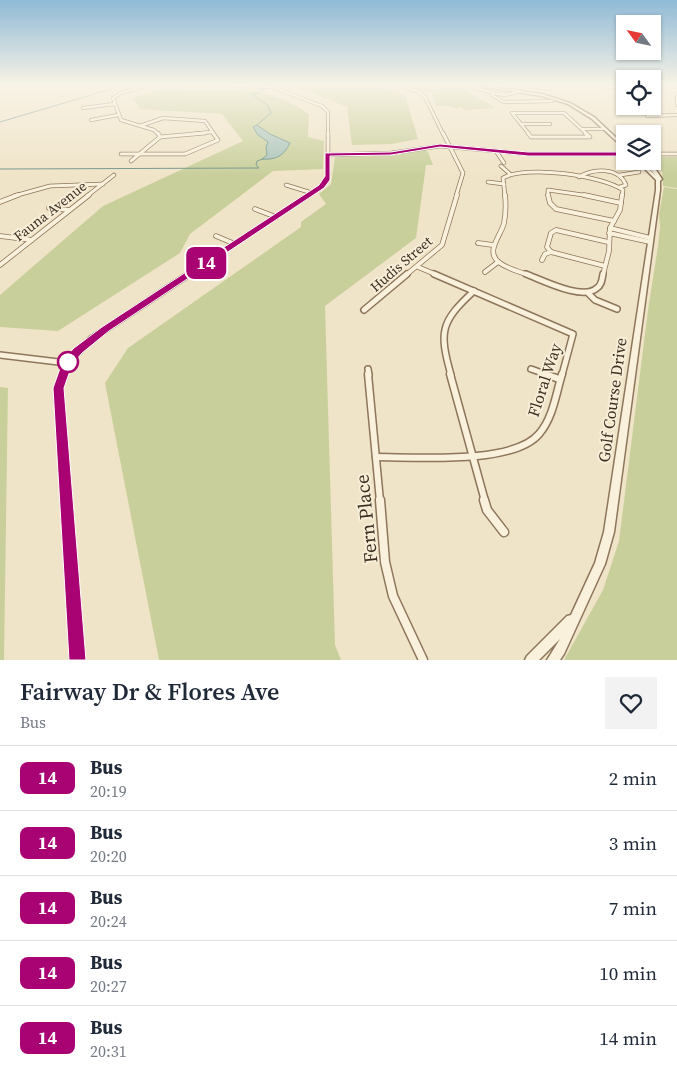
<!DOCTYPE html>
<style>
:root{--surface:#fff;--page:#f2f2f3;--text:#1f2937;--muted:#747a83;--line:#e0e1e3}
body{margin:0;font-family:"Source Serif 4",serif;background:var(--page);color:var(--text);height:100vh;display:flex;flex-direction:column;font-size:19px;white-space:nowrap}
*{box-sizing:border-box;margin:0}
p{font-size:16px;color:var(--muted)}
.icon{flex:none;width:28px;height:28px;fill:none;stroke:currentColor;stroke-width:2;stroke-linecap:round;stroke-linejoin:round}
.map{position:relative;height:660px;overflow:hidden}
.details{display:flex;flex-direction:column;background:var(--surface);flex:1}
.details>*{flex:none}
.badge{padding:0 10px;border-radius:8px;font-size:18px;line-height:32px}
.needle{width:32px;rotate:303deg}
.buttons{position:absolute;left:616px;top:15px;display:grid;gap:10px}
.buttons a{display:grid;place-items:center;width:45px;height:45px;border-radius:0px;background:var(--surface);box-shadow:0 1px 4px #0004;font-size:25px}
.map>.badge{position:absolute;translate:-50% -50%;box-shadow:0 0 0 2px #fff}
.round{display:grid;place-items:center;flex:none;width:52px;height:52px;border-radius:0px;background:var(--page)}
.head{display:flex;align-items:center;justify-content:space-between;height:85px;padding:0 20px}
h1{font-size:24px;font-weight:600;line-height:38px}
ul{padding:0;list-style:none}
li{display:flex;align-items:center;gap:15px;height:65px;padding:0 20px;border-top:1px solid var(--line)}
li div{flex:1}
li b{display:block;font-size:19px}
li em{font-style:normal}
li .badge{min-width:55px;font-weight:700;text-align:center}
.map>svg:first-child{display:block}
.green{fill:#c9cf9b}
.water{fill:#a9c4bc;stroke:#6f938a}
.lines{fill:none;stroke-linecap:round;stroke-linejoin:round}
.stream{stroke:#6f938a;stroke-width:1}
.minor-far5-casing{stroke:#8d765c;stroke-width:4}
.minor-far4-casing{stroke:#8d765c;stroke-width:4.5}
.minor-far3-casing{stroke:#8d765c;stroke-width:5.5}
.minor-far2-casing{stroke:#8d765c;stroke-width:8}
.minor-far1-casing{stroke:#8d765c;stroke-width:9}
.minor-casing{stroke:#8d765c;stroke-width:11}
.tertiary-casing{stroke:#8d765c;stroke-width:3}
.minor-far5{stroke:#faf1dc;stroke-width:2.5}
.minor-far4{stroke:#faf1dc;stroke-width:3}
.minor-far3{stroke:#faf1dc;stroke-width:4}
.minor-far2{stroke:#faf1dc;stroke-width:5}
.minor-far1{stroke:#faf1dc;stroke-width:6}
.minor{stroke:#faf1dc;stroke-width:8}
.tertiary{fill:#faf1dc;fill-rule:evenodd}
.line{fill:#a90272;stroke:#fff}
.stop-dot{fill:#fff;stroke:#a90272;stroke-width:2.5}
.labels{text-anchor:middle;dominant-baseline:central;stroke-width:4;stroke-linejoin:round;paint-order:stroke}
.far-street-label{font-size:14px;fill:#3d2e20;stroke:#f7eed8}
.street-label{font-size:16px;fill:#3d2e20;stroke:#f7eed8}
.near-street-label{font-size:19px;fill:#3d2e20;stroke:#f7eed8}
</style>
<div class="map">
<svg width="677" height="660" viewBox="0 0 677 660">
<rect width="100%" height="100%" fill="#f0e4c8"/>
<g class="green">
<polygon points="290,84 372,84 405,95 418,139 392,144 352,145 347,107"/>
<polygon points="399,84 472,85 466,90 495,108 466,110 461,107 456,108 457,109 449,106 436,106 432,94 449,92 427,93"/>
<path d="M159,89L255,91C274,95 294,102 309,115L308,137L324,141L323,169L273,171L190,234L180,253L58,331L0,327V295L103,206L243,141L222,114L140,109L133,98Z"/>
<polygon points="424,149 428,152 433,165 426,165 416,238 325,306 335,645 341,660 159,660 105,383 128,348 301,227 301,222 326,204 319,194 331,184 335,157 397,155"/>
<polygon points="653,157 677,157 677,188 663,186 662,172 651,161 652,161"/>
<polygon points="664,187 677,189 677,660 564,660 603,590 619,541 648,310 658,246 660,227 659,214"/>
<polygon points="0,387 8,388 4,660 0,660"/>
</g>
<path class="water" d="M257,125L270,134L290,143C284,156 276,160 262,159L267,155L266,147L268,142L258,135L253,127Z"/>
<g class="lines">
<g class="stream">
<polyline points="0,122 128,84"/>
<polyline points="257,125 271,113 268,106 253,95 267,88"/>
<polyline points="0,169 259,168 256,165 257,161 263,159"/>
</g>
<g class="minor-far5-casing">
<g id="minor-far5">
<polyline points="152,84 121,93 113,98 121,120 154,130 158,134"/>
<polyline points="179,84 272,87 322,106 328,112 328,134"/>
<polyline points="394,84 417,91 425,97 443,134"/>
<polyline points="515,84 550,89"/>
<polyline points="591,84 625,89"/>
<path d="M471,87C488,90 502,100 519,91"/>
<polyline points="492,95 504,102 552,101"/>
<polyline points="677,97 677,105"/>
<polyline points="83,108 114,104"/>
<polyline points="647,116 677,115"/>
<polyline points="91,120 118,115"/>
<polyline points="521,124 550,124"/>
<polyline points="140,126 163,118 205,121 214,134"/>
<polyline points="582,129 603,129"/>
<polyline points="192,134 212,132"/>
<polyline points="529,134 512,113 564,113 587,134"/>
</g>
</g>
<g class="minor-far4-casing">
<g id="minor-far4">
<polyline points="443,133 463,173 456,196"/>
<polyline points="528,133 531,137 590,137 585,133"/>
<polyline points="160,137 205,133"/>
<polyline points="496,151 504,163"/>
<polyline points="121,154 185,154 218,140 213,133"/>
<polyline points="652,154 677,154"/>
<polyline points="327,155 391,153 440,146 528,154 625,154"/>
<polyline points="131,161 160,137 158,133"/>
<polyline points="501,166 510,174"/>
<polyline points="620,175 639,172"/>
<path d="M579,177C593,168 619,167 626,185L620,187"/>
<polyline points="488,182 504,184"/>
<polyline points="286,185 312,193"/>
<polyline points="14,196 50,186 103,184"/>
<polyline points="87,196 114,175"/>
<polyline points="307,196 322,186 328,176 328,133"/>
<path d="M505,196L503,178C526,165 601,175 623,190L622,196"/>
<polyline points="548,196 548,190 590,196"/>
</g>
</g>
<g class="minor-far3-casing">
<g id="minor-far3">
<path d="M505,195C506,205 506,213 504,223C501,236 484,252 500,263C508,269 520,272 529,275"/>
<polyline points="548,195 550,203 556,209 614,221"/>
<polyline points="584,195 621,203"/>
<polyline points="0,202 18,195"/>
<polyline points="49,208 69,210"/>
<polyline points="255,209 276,217"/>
<polyline points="610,228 650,238"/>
<polyline points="609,233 650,242"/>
<polyline points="0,236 32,240"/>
<polyline points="216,236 235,244"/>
<polyline points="478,243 493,245"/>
<polyline points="551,252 547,247 551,233 556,230 608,242"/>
<polyline points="551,252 605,266"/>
<polyline points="542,260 545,254 551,252"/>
<polyline points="0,265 89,195"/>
<polyline points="418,267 437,275"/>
<polyline points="485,272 498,262"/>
<polyline points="187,275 309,195"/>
<polyline points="406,275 442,245 457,195"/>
<polyline points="603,275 609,251 610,228 620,210 622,195"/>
</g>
</g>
<g class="minor-far2-casing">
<g id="minor-far2">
<polyline points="434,274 573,334 562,375"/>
<path d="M526,274C542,280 583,301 597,288C602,285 602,279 603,274"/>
<polyline points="588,293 595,300 617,309"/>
<polyline points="364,310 407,274"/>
<polyline points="0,355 67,363"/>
<polyline points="368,369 369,375"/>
<polyline points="531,369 548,375"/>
<polyline points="63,375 67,363 91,339 189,274"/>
<path d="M451,375C439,332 440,322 474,291"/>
</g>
</g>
<g class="minor-far1-casing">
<g id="minor-far1">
<polyline points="63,374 58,388 66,501"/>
<polyline points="368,374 380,501"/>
<polyline points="450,374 485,501"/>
<polyline points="545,374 559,379"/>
<path d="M376,457C415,457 513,465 539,434C553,418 556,394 562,374"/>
</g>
</g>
<g class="minor-casing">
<g id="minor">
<polyline points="66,500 78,660"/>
<polyline points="380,500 385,562 393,596 423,660"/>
<polyline points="484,500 487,510 504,532"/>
</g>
</g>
<g class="tertiary-casing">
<g id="tertiary">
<polygon points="471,84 542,94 570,103 594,117 625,146 625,149 592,119 568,104 542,96 485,87"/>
<polygon points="637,161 641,161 656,176 643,161 647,161 656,170 662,179 660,181 660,190 614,532 605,564 564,654 560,660 547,660 560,639 539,660 525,660 527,656 567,616 571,615 595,563 604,532 656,190 656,180"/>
</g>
</g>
<use href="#minor-far5" class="minor-far5"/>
<use href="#minor-far4" class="minor-far4"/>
<use href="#minor-far3" class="minor-far3"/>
<use href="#minor-far2" class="minor-far2"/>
<use href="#minor-far1" class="minor-far1"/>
<use href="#minor" class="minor"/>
<use href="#tertiary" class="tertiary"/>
</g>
<linearGradient id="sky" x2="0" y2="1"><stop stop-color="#8fbad6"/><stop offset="0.48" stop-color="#f8f3e6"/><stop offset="1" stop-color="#f8f3e6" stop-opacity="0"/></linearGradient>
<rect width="677" height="176" fill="url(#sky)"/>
<polygon class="line" points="440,144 528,152 625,152 628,154 625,156 528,156 440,147 391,155 330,156 330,180 324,188 109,331 82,353 72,365 64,388 86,660 69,660 53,388 63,360 74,348 102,327 319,185 325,176 325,153 391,152"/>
<circle class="stop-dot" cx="68" cy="362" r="10"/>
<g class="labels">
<g class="far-street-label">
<text transform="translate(50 211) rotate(-38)">Fauna Avenue</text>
<text transform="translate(401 264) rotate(-41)">Hudis Street</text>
</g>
<g class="street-label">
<text transform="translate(544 380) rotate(-72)">Floral Way</text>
<text transform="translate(612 400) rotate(-82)">Golf Course Drive</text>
</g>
<g class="near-street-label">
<text transform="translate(366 519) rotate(-96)">Fern Place</text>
</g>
</g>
</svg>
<div class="buttons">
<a><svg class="needle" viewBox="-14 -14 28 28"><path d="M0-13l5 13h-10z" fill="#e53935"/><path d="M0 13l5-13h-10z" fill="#747a83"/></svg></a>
<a><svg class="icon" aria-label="locate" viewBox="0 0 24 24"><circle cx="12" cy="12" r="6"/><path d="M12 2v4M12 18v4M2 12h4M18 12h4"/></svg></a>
<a><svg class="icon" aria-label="layers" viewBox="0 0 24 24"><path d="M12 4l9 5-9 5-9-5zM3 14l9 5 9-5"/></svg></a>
</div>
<b class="badge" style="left:206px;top:263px;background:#a90272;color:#fff">14</b>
</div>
<section class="details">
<div class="head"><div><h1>Fairway Dr &amp; Flores Ave</h1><p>Bus</p></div><a class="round"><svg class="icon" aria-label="heart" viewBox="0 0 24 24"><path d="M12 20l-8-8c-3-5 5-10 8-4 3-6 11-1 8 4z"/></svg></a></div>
<ul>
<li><span class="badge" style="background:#a90272;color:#fff">14</span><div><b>Bus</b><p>20:19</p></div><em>2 min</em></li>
<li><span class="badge" style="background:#a90272;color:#fff">14</span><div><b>Bus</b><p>20:20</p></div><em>3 min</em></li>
<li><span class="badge" style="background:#a90272;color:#fff">14</span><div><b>Bus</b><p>20:24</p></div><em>7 min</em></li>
<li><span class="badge" style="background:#a90272;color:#fff">14</span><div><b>Bus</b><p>20:27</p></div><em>10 min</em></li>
<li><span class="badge" style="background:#a90272;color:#fff">14</span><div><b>Bus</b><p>20:31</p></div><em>14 min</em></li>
</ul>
</section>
